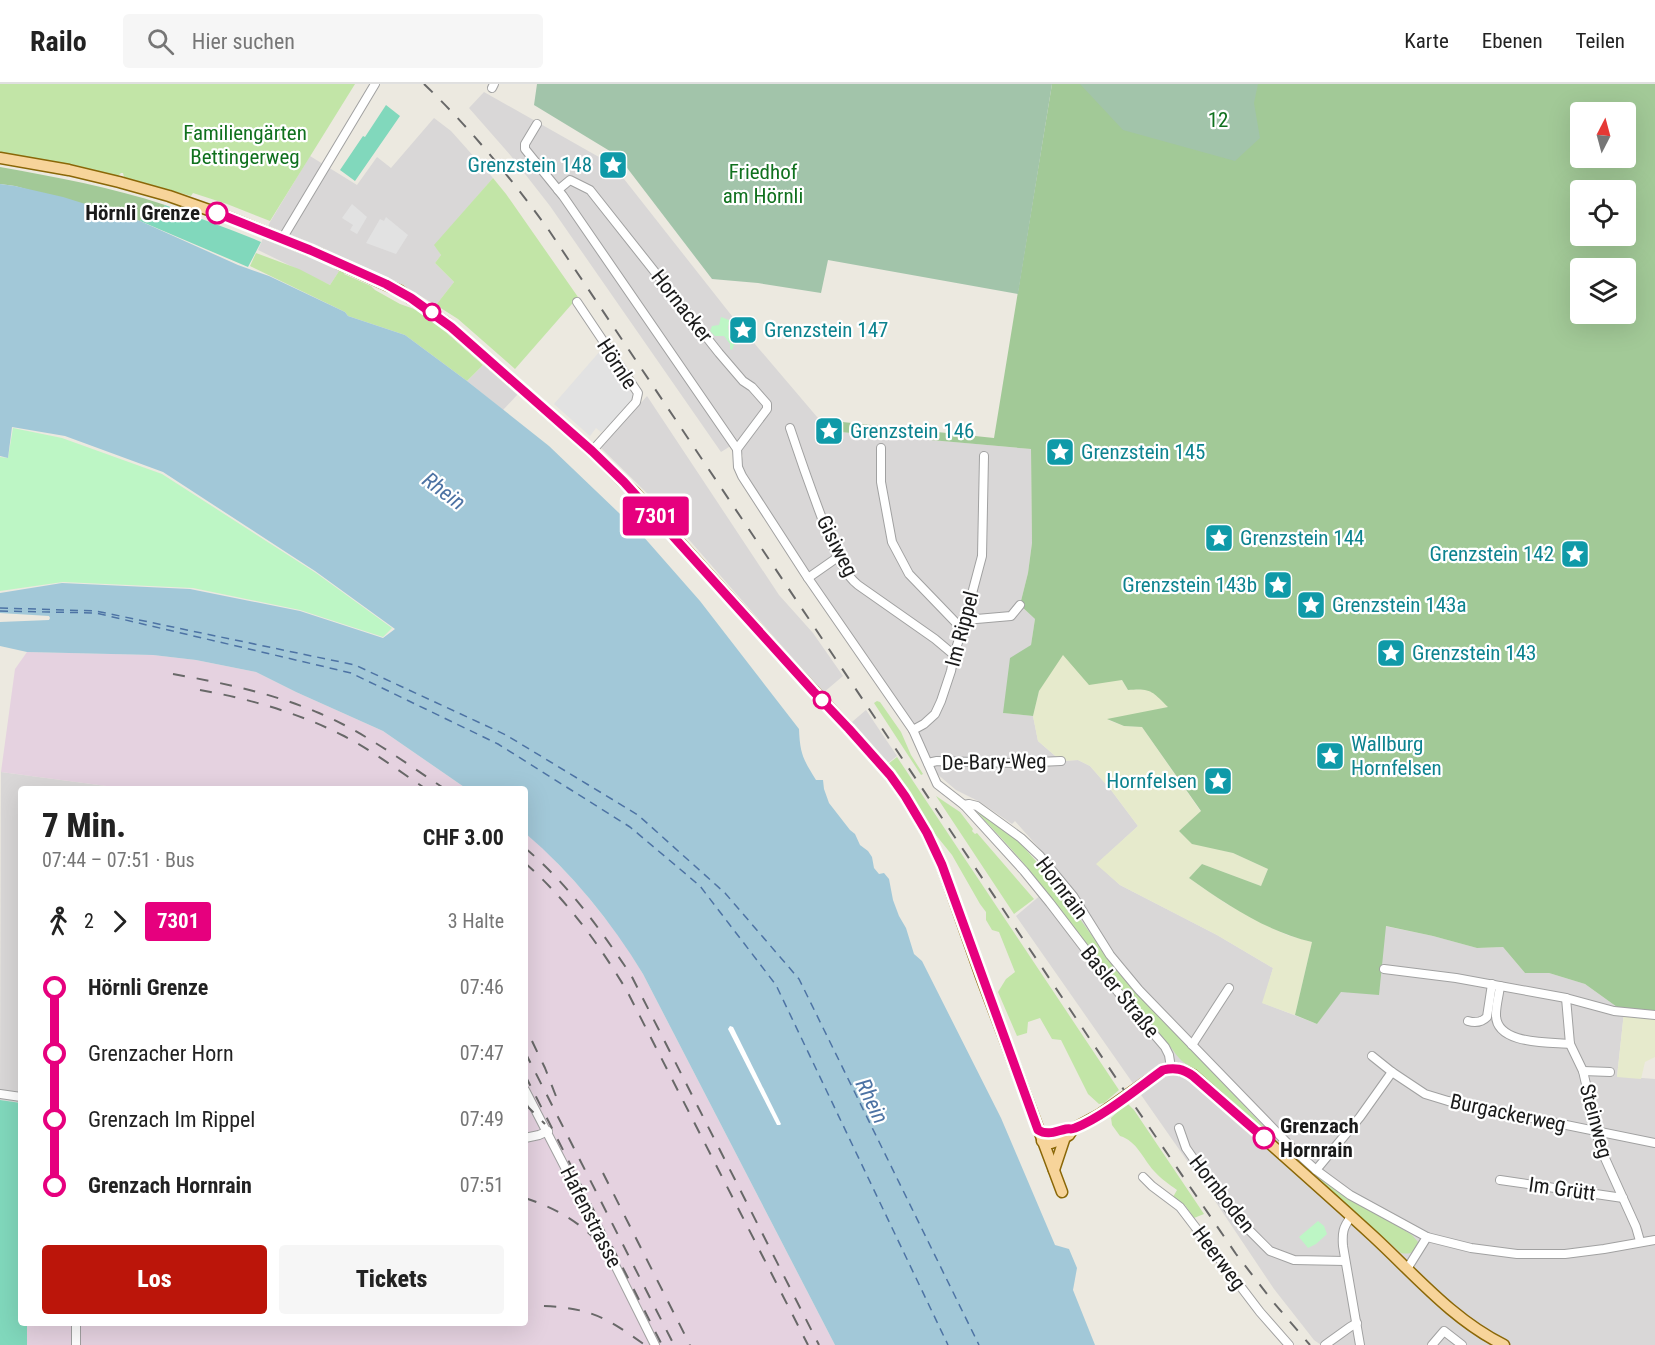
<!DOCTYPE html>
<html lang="de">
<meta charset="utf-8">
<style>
:root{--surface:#fff;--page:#f6f6f6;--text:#222;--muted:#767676;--line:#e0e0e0;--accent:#bb150a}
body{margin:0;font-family:"Roboto Condensed",sans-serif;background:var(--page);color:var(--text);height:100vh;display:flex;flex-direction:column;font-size:22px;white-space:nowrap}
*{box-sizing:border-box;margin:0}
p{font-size:20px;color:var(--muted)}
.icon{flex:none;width:33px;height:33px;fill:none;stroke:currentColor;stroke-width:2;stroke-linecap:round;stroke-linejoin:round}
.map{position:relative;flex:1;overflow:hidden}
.details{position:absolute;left:18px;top:702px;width:510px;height:540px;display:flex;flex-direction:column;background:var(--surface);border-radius:6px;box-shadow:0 6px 24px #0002}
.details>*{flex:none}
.badge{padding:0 12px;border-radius:4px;font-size:21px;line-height:39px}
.needle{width:39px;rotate:6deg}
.controls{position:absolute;left:1570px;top:18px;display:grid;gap:12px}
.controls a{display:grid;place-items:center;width:66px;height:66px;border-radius:6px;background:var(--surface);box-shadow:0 6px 24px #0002;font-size:30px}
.map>.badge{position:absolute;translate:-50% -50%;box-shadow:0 0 0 3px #fff}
.legs{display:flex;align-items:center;gap:9px;height:66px;padding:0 24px;font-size:20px}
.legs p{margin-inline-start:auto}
.summary{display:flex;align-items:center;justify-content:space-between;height:102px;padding:0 24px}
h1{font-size:33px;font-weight:800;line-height:45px}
.cta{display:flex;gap:12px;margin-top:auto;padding:12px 24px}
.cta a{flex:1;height:69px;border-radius:6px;background:var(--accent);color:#fff;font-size:24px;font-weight:800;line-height:69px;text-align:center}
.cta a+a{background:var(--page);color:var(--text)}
ul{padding:0 24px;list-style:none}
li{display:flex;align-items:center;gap:21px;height:66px;font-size:22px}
li i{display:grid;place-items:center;width:9px;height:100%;margin:0 8px;background:currentColor}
li i::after{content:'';width:15px;height:15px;margin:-8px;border:4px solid;border-radius:50%;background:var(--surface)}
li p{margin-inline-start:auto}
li:first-child i{background:linear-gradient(#0000 50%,currentColor 0)}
li:last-child i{background:linear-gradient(currentColor 50%,#0000 0)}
header{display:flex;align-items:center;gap:36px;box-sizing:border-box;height:84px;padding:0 30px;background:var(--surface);border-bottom:2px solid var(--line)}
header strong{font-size:28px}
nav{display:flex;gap:33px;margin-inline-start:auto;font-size:21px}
.search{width:420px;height:54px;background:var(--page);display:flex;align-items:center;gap:15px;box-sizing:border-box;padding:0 21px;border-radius:6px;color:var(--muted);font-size:22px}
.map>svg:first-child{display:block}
.residential{fill:#d9d7d7}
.industrial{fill:#e5d2e0}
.farmland{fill:#e6eacc}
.grass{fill:#c2e5a7}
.forest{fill:#a2c997;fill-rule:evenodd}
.cemetery{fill:#a2c4aa}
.park{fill:#bdf6c5}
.pitch{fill:#81d8bc}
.parking{fill:#e2e2e2}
.water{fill:#a2c8d8}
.pier{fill:#fff}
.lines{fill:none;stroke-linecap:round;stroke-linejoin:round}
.ferry{stroke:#4d73a4;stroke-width:1.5;stroke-dasharray:8 6;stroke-linecap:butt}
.major-tunnel{stroke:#cccac2;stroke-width:10;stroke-dasharray:10 5;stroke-linecap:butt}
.minor-casing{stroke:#a1a1a1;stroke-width:10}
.major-casing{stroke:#8a6707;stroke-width:13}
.minor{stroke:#fff;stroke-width:8}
.major{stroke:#f7d49a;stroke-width:10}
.rail{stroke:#686868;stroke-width:2;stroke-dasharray:12 12;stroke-linecap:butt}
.line-1-casing{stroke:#fff;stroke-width:14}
.line-1{stroke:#e6007e;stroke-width:9}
.stop-1-dot{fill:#fff;stroke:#e6007e;stroke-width:3}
.labels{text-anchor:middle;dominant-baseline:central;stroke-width:4.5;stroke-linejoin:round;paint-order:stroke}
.park-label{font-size:21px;fill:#10711e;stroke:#fff}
.culture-label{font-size:21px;fill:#0d838f;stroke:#fff;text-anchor:start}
.stop-label{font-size:21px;font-weight:bold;fill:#1a1a1a;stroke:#fff;text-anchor:end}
.street-label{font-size:21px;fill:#1a1a1a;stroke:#fff}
.water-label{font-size:22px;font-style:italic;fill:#4d73a4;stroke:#fff}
</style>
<header>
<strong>Railo</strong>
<div class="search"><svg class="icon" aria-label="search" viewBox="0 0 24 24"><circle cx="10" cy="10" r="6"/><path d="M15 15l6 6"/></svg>Hier suchen</div>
<nav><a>Karte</a><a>Ebenen</a><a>Teilen</a></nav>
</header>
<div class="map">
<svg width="1655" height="1261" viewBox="0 0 1655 1261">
<rect width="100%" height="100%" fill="#ece9e0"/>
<g class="residential">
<polygon points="484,8 613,81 743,246 829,347 1031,365 1032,459 1028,489 1020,521 1035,535 1031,561 1003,629 1033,632 1038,657 1061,677 1078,676 1090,682 1111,706 1138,742 1097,780 1120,801 1217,851 1273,884 1263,919 1317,940 1385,842 1433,852 1477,864 1503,863 1525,889 1549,889 1585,900 1624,928 1617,992 1655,995 1655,1261 1321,1261 1314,1256 1274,1205 1211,1111 1016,832 1062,793 1039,764 1015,737 1012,740 980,718 956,706 936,689 911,638 806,485 742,386 741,378 743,372 737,358 721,368 550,122 511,72 469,24"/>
<polygon points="434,34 451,47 493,94 435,161 441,171 435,179 454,198 436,221 393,196 347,175 330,201 258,166 270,138 310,72 357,101 377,73 391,84"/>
<polygon points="483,281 518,310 503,326 467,297"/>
<polygon points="647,312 779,511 813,549 843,592 823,609 657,419 601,364"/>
<polygon points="866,626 897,672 888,679 852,638"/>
<polygon points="1,688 129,705 21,705 21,1019 0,1016"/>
</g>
<g class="industrial">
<polygon points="27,568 153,571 196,576 256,588 296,608 383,647 467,705 129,705 1,688 15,585"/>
<polygon points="525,749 541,762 580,803 621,854 643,890 835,1261 27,1261 27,1239 525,1239"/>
</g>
<g class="farmland">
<polygon points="1062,570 1122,596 1128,606 1144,605 1155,609 1169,623 1108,636 1124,642 1142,643 1201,728 1179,747 1192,759 1233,769 1268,785 1261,802 1202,780 1189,794 1225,819 1276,846 1287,851 1312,858 1295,931 1262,919 1273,884 1217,851 1120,801 1096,780 1138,742 1111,706 1090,682 1078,676 1061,677 1038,657 1033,632 1039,607"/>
<polygon points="1624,928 1655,931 1655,973 1645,978 1641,995 1617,993"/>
</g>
<g class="grass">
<polygon points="0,0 355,0 270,137 227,120 193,109 191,112 124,93 123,89 121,89 118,92 75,81 0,69"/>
<polygon points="493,94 506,110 578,213 515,285 458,235 436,221 454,198 435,179 441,171 434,161"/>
<polygon points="256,169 299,185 330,201 343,181 347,182 344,190 371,202 375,206 400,220 417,226 440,243 483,281 467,297 405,251 348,232 345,228 250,182"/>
<polygon points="877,617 880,618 901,648 911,671 923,690 921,691 874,619"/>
<polygon points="897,673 1119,1006 1104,1019 1099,1020 1088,1010 1061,956 1052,955 1040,934 1028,938 1027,949 1017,952 998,908 1006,895 1015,888 999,848 992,846 986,836 986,828 980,820 952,771 931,745 908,704 888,680"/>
<polygon points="936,712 960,728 973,745 972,747 975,750 977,749 1034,815 1014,830"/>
<path d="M979,727L1014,752L1049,792L1103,867L1131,902L1267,1046L1265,1048L1189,982C1178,976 1173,965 1165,956C1116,904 1077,846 1033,791C1016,769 996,749 978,729Z"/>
<path d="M1127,1019L1134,1026L1204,1130L1194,1134L1185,1121L1183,1122L1173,1113L1177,1106C1169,1100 1161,1095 1154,1087C1143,1075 1137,1057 1120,1052L1112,1041L1111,1034Z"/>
<path d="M1311,1086L1343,1109L1412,1151L1418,1158C1417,1168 1410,1171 1401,1169L1309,1087Z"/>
</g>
<g class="forest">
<path d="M1052,0H1655V931L1624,928L1585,900L1549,889H1525L1503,863L1477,864L1433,852L1386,842L1379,911L1341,908L1317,940L1295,931L1312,858C1266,847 1227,821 1189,794L1202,780L1261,802L1268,785L1233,769L1192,760L1179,747L1201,727L1142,643L1124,642L1107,635L1168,623C1152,607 1151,604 1128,606L1122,596L1089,601L1063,571L1039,607L1033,632L1003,629L1010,574L1031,561L1035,535L1020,521L1028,489L1032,459L1031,365L829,347L820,335L831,334L833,337L994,354ZM1581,28H1626V74H1581ZM1581,106H1626V152H1581ZM1581,184H1626V230H1581Z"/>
<path d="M0,83C56,93 111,103 165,121L158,136L143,131L140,137L15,102L0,100Z"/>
</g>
<g class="cemetery">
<polygon points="537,0 1052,0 1018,210 828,176 821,209 758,199 712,195 618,72 534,21"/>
<polygon points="1080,0 1258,0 1254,19 1260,54 1235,77 1123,46"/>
</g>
<g class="park">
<polygon points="721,233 729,236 731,240 728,242 728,245 740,255 739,258 734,261 732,266 730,265 730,260 724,252 715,252 710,247 712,242 719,241"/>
<polygon points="13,344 62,354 162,390 316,489 392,544 383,553 300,526 193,504 63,498 0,507 0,373 8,374"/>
<polygon points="1318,1137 1324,1142 1327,1150 1316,1160 1308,1164 1299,1153"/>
</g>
<g class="pitch">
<polygon points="386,21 400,32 355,97 340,86 363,52 365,53"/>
<path d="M165,121C197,134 229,144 261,158L248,183L140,137L143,131L159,137Z"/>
<polygon points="0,1016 21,1019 21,1239 27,1239 27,1261 0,1261"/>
</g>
<g class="parking">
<polygon points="352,120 367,133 357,150 350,146 353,141 342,134"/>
<polygon points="386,133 408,151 396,170 366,159 380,135 384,137"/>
<polygon points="601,266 635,313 616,335 601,348 596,344 590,352 554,320"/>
</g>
<path class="water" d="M0,100L15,102L63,113L140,137L238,181L269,192L345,228L348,232L405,251L467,297L549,362L642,451L700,517L799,645C800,670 803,675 816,696H823L824,705L829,719L850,746L855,750L860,761L868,767L872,773L874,784L879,790L884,789L889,795L893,816L899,832L906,844L914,870L922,877L1001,1034L1055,1161L1069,1165L1077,1184L1073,1206L1095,1261H835L643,890C611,837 572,789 525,749V705H467L383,647L296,608L256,588L196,576L153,571L27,568L0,562V538L49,536L50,534L49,532L0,529V509L62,499L190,505L300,527L383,554L395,545L315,487L163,388L65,352L12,343L8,374L0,372Z"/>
<polygon class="pier" points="730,942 733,943 781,1040 780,1041 777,1041 728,945"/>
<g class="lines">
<g class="ferry">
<polyline points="0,524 96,527 355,581 506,651 638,731 725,809 799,895 979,1261"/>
<polyline points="0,527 96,529 351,589 498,660 630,743 700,802 776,901 948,1261"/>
</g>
<polyline class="major-tunnel" points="322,171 338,179"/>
<g class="minor-casing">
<g id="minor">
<polyline points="492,4 494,0"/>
<polyline points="537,40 525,60 525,65 563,112 737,365"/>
<polyline points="558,106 570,96 590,106 719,269 743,297 752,303 767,320 767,325 737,365 738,383 742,392 808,494 913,646 937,700 964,721 1024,787 1050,819 1118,908 1165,963 1169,971 1171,984"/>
<polyline points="282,155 375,0"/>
<polyline points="577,218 638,309 636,318 592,367"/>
<path d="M790,344C801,377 813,411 826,445C834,464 841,487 858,501L935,555L954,571"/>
<polyline points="881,364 881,398 892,458 909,490 962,545"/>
<polyline points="808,494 838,473"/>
<polyline points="965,536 1011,532 1020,521"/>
<polyline points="913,646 924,640 935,630 941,617 951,587 954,571 965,536 982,472 984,372"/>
<polyline points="928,679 937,677 1014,679 1061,677"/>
<polyline points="964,721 969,720 977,722 1021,754 1040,772 1073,812 1110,871 1139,906 1294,1066 1316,1086 1350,1111 1427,1153"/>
<polyline points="1384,885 1456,894 1566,914 1614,927 1655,931"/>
<path d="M1500,902C1499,911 1496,921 1496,930C1495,961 1549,958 1570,960"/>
<polyline points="1566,914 1570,960 1583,987 1597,1048 1599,1061 1636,1143 1640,1157"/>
<path d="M1468,937C1475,939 1481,939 1487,933L1492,900"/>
<polyline points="1192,961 1229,904"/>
<polyline points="1372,972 1392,988 1425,1010 1448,1017 1655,1059"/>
<polyline points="1583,987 1610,988"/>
<polyline points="525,1006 602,1155 655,1261"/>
<polyline points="0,1010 21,1013"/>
<polyline points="1179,1044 1186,1064 1230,1127 1270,1167 1294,1176 1345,1177"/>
<polyline points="525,1054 539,1051 548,1047"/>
<polyline points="1316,1086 1360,1033 1392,988"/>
<polyline points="1143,1093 1152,1102 1180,1123 1260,1228 1289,1261"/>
<polyline points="1500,1096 1623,1114"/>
<path d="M1351,1133C1343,1143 1342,1149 1343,1162L1360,1261"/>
<polyline points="1407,1185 1427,1153 1471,1164 1517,1170 1565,1170 1604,1165 1655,1156"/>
<polyline points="76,1239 76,1261"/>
<polyline points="1325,1261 1350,1243 1357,1239"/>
<polyline points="1432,1261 1444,1247 1462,1261"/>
</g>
</g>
<g class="major-casing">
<g id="major">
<polyline points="0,74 69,86 119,98 169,112 223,131 322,171"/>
<polyline points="338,179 400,207 445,238 592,367 636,410 787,578 849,645 890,691 905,712 927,749 942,781 981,892 1062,1108"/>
<path d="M1038,1046C1049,1053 1061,1045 1073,1045"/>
<path d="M1042,1057L1051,1059L1060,1056L1069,1051L1073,1045L1099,1031L1163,986C1174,983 1183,985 1193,991C1253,1045 1314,1098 1374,1153C1415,1191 1453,1236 1504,1261"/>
<polyline points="1054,1086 1065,1053"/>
</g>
</g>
<use href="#minor" class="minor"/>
<use href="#major" class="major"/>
<g class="rail">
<path d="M424,0C470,44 510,93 548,145L1132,1018L1236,1170L1274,1219L1310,1261"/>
<path d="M173,590C223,599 272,609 319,629C364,648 404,678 445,705"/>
<path d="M200,606C250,615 299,629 344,652C373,667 399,687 426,705"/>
<path d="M525,764C568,800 600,845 631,891L819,1261"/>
<path d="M525,779C566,815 599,860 627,907L808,1261"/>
<polyline points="532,957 545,984 559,1020"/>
<polyline points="525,968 674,1261"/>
<polyline points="525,991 662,1261"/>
<polyline points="525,1020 545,1040"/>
<polyline points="603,1089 690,1261"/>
<path d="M525,1114C562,1126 592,1145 613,1178"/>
<path d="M544,1222C592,1224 608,1235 645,1261"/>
</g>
</g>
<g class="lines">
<g class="line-1-casing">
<path id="line-1" d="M217,129L310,166L386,200L411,214L451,243L592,367L624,398L813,607L849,645L890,691L905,712L927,749L942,781L1038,1046C1048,1052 1056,1047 1066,1045C1072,1044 1069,1046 1075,1044C1103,1033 1138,1004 1163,986C1175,983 1183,985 1193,992L1264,1054"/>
</g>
<use href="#line-1" class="line-1"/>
</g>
<defs>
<g id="sight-square" transform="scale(1.5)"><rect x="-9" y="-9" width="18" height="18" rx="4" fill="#0f9aa8" stroke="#fff"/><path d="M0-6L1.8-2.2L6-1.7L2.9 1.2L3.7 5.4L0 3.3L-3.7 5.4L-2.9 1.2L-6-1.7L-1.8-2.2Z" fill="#fff"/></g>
</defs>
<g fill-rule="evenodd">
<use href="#sight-square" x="613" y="81"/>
<use href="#sight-square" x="743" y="246"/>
<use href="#sight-square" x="829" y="347"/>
<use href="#sight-square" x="1060" y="368"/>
<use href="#sight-square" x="1219" y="454"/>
<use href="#sight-square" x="1575" y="470"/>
<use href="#sight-square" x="1278" y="501"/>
<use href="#sight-square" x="1311" y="521"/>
<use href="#sight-square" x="1391" y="569"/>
<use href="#sight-square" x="1330" y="672"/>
<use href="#sight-square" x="1218" y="697"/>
</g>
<g class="stop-1-dot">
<circle cx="217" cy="129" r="10"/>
<circle cx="432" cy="228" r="8"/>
<circle cx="822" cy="616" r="8"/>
<circle cx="1264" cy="1054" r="10"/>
</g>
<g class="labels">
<g class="park-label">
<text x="1218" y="36">12</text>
<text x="245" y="49">Familiengärten<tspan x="245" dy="24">Bettingerweg</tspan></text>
<text x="763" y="88">Friedhof<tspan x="763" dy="24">am Hörnli</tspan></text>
</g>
<g class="culture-label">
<text x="592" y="81" text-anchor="end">Grenzstein 148</text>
<text x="764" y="246">Grenzstein 147</text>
<text x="850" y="347">Grenzstein 146</text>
<text x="1081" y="368">Grenzstein 145</text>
<text x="1240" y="454">Grenzstein 144</text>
<text x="1554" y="470" text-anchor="end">Grenzstein 142</text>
<text x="1257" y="501" text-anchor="end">Grenzstein 143b</text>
<text x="1332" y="521">Grenzstein 143a</text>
<text x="1412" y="569">Grenzstein 143</text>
<text x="1351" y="660">Wallburg<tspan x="1351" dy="24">Hornfelsen</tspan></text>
<text x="1197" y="697" text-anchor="end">Hornfelsen</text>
</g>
<g class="stop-label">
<text x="200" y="129">Hörnli Grenze</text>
<text x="1280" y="1042" text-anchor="start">Grenzach<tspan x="1280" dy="24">Hornrain</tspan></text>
</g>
<g class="street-label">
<text transform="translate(682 222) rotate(52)">Hornacker</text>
<text transform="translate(617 280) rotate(57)">Hörnle</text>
<text transform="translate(837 462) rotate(63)">Gisiweg</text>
<text transform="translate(962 545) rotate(-75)">Im Rippel</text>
<text transform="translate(994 678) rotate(-1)">De-Bary-Weg</text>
<text transform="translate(1062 804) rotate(53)">Hornrain</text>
<text transform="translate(1120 908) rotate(51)">Basler Straße</text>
<text transform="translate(1508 1029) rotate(12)">Burgackerweg</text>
<text transform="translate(1596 1037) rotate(75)">Steinweg</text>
<text transform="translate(1562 1105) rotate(8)">Im Grütt</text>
<text transform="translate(1222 1110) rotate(52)">Hornboden</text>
<text transform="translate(591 1133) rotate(63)">Hafenstrasse</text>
<text transform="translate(1219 1174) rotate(53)">Heerweg</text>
</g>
<g class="water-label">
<text transform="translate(444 407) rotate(37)">Rhein</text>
<text transform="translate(872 1017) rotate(64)">Rhein</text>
</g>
</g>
</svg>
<div class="controls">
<a><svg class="needle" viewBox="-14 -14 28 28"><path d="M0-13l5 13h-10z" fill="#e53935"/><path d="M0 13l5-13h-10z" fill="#767676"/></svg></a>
<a><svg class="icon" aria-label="locate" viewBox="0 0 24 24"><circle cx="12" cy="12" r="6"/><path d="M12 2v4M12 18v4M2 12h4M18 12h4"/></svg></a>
<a><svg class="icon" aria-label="layers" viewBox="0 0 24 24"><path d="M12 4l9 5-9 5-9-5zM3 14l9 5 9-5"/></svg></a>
</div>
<b class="badge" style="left:656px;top:432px;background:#e6007e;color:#fff">7301</b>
<section class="details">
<div class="summary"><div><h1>7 Min.</h1><p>07:44 – 07:51 · Bus</p></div><b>CHF 3.00</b></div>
<div class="legs"><svg class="icon" aria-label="walk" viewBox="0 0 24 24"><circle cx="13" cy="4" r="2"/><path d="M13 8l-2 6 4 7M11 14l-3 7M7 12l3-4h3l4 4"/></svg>2<svg class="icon" aria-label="forward" viewBox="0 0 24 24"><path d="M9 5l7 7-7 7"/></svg><b class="badge" style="background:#e6007e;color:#fff">7301</b><p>3 Halte</p></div>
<ul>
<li><i style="color:#e6007e"></i><b>Hörnli Grenze</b><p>07:46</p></li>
<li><i style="color:#e6007e"></i><span>Grenzacher Horn</span><p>07:47</p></li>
<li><i style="color:#e6007e"></i><span>Grenzach Im Rippel</span><p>07:49</p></li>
<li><i style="color:#e6007e"></i><b>Grenzach Hornrain</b><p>07:51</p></li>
</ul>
<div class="cta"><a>Los</a><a>Tickets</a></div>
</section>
</div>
